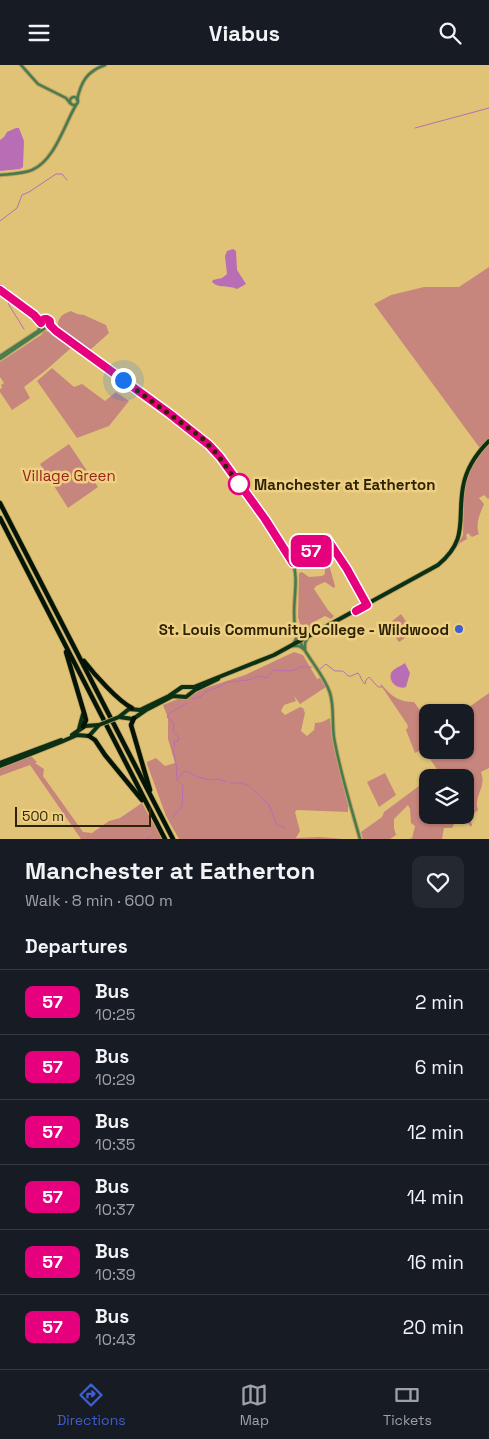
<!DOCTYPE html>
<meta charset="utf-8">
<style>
:root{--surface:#171b24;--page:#242831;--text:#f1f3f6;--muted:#9ea1a6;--line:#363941;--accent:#3f5ed0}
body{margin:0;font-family:"Space Grotesk",sans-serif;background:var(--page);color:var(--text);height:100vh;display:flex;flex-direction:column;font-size:19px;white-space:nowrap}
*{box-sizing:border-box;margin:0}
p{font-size:16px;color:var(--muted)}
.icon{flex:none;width:28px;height:28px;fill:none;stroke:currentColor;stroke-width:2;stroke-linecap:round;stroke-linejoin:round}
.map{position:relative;height:774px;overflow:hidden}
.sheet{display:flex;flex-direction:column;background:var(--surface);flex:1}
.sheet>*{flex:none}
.badge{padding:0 10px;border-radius:8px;font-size:18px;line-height:32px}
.buttons{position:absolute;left:419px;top:639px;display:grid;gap:10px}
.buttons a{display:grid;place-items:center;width:55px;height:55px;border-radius:10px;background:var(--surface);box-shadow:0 1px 4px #0004;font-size:25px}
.scale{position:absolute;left:15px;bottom:12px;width:136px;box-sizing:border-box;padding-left:5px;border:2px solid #2f2303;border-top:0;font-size:14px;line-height:18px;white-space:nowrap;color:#2f2303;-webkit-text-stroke:4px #eed084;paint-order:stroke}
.you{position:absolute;width:25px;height:25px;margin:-12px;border:4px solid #fff;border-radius:50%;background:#1a73e8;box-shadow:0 0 0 8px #1a73e833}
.map>.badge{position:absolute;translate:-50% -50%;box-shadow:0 0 0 2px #fff}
h2{padding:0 25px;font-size:19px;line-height:45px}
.round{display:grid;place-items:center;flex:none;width:52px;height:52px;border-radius:10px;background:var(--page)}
.summary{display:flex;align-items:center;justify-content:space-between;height:85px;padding:0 25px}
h1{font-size:24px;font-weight:700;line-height:38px}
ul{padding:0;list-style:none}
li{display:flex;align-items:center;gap:15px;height:65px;padding:0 25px;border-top:1px solid var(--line)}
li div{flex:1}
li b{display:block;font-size:19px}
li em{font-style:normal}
li .badge{min-width:55px;font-weight:700;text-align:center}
header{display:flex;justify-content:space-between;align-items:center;height:65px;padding:0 25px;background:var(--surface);font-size:22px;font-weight:700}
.menu{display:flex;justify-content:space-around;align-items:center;height:70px;border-top:1px solid var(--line);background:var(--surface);font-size:14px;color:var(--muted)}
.menu a{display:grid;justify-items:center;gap:2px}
.menu .current{color:var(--accent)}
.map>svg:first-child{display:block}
.green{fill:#c7867d}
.water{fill:#b76eb4}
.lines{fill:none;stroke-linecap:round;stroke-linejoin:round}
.stream{stroke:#b76eb4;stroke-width:1}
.minor-casing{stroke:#bda361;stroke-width:4.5}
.major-casing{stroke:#bda361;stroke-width:5.5}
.highway-casing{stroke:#bda361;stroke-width:6}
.minor{stroke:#487a50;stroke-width:2.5}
.major{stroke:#0b3014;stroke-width:4}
.highway{stroke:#041507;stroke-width:4.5}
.major-bridge-casing{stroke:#bda361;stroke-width:5.5;stroke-linecap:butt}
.major-bridge{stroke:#0b3014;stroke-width:4}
.line-casing{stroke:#fff;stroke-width:11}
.line{stroke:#e6007e;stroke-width:8}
.walk{stroke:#2f2303;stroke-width:5;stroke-dasharray:0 9}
.stop-dot{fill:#fff;stroke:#e6007e;stroke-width:2.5}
.poi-dot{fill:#3f5ed0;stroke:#eed084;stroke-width:2}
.labels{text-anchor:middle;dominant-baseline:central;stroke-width:5;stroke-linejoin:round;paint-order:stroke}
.park-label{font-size:15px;fill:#9b211b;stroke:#eed084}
.stop-label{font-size:15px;font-weight:bold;fill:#2f2303;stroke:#eed084;text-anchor:start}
.poi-label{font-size:15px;font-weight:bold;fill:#2f2303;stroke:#eed084;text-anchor:end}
</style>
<header><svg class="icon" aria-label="menu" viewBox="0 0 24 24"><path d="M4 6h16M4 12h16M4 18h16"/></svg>Viabus<svg class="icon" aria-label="search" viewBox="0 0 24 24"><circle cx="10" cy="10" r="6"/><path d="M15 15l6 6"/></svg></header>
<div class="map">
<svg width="489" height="774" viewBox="0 0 489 774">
<rect width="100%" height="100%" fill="#e1c378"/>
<g class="green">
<path d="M489,202V433L488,434L484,430L479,433L484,439C480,449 475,459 479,469L472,472L468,468L466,470L467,474L460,478L456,483L463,470L464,420L473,398L482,386L374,239L391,230L424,222H459Z"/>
<path d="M71,246L77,249L84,250L106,260L109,268L89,286L58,263C57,253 62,249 71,246Z"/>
<path d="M44,266C55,266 64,277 71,283L45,306L24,322L30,333L12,345L0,327V324L2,323L1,320L4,318L0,312V297L41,270Z"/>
<polygon points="52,303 74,322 82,319 105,336 116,327 129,336 109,361 77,373 37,316"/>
<polygon points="69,379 98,422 68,443 40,399"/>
<polygon points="324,490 328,496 335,521 334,523 325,517 316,521 314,524 328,545 334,551 331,554 325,551 310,559 312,564 308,566 301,562 298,552 299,508 302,507 309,512 322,511 325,509"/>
<polygon points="401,549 412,565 421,562 399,577 387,560"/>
<polygon points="294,587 303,590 317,614 320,613 326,622 300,639 294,631 296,636 284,640 281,646 285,650 300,642 303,643 305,648 301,666 307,671 314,665 315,658 322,657 330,653 332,673 348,740 348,747 297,745 295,747 300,766 296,773 320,772 343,774 179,774 166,751 147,699 147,697 156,693 165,701 175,698 168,674 168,653 163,640 180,633 188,633 202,624 245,610"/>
<path d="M380,619L382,620C391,631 399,637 414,637L427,655L428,685H465V648L462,647L489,628V703L481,707C487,723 473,731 478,745L472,750C464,739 465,725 465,712H431L439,707L423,684L415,688L406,665L408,662L407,659Z"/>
<polygon points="31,691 37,697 35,698 44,704 43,711 83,767 92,768 109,756 120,753 142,738 162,774 81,774 30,700 0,711 0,703"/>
<polygon points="385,708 396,730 379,742 367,717"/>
<polygon points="427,715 428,750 465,750 465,743 470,753 472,760 471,762 462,751 457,754 452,763 444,763 442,774 409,774 412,773 415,761 411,758 410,744 408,740 394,754 394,763 396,770 390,774 363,774 361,767 382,752 384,747"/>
</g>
<g class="water">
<polygon points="16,63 19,63 24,76 23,102 20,104 0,106 0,75 4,72 7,67"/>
<path d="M233,184L236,186L237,205L246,219L237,224C229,220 219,224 212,217L213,215L222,213L227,209L225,191L227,186Z"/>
<path d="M405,598L410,608L406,622C398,625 388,617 391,608C394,603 401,601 405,598Z"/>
</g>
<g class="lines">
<g class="stream">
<polyline points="415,63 489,43"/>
<polyline points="0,156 17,143 22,130 29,127 56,109 62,109 67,115"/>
<polyline points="0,219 9,225 9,229"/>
<polyline points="7,234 9,240 24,264"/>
<path d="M319,605L326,599L335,606C342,606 343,605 348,611H351L358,608C361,611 361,616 365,619L366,615L369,612L378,622H382"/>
<polyline points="193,634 202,631 205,627 221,621 227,617 249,615 259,611 267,613 273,605 289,606 298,604 299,602 312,602"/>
<polyline points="178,714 183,707 186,706 198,712 210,715 218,714 227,717"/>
<polyline points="230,718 244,718 244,720 248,720 269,740 277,760 285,763"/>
<polyline points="173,752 182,741 183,721 176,714 177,704 173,684 175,680 174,678 174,676 178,676 179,673 173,666 174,658 167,652 170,648 187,638"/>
<polyline points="146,774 150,771"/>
</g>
<g class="minor-casing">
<g id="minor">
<polyline points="21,0 38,19 66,33 70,38"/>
<circle cx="74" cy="36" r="4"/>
<path d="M77,35C81,17 87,6 105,0"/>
<path d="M0,110C10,109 22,109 32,105C55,95 64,60 76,40"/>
<path d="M0,225C11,233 35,256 47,254L50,256V260L48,263H45L41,261"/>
<polyline points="35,251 41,258"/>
<path d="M48,263L62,271L170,349L209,380L231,407L291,493C301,514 291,538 295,561C299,586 322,604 330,628C335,644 331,662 335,678C341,710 351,742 360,774"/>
<polyline points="0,291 38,266 41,261"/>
<polyline points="0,294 44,264"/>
<polygon points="297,566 301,570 308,572 305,578 305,585 299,581 292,581 296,574"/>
</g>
</g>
<g class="major-casing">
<g id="major">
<path d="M119,652L129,644L140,645L169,631L182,622H194L274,590L438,500C469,474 457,455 463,422C466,404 476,389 489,376"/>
<polyline points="119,652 133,654 146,645 173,631 186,632 195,625 218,614"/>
<polyline points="79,664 83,649"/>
<polyline points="72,670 85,661 99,660"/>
<polyline points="0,698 61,675"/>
<polyline points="0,701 61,677 77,670 89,671 99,660"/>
</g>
</g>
<g class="highway-casing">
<g id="highway">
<polyline points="0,438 173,774"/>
<polyline points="0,453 165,774"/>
<polyline points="66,587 85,651 86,655 83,662"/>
<path d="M84,596C94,609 118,636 132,643"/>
<polyline points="134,653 131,660 150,725"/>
<polyline points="89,671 95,675 105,690 142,735"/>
</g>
</g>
<use href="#minor" class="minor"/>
<use href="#major" class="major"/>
<use href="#highway" class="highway"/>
<g class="major-bridge-casing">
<polyline id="major-bridge" points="99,660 119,652"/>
</g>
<use href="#major-bridge" class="major-bridge"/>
</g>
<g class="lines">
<g class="line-casing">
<polyline id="line" points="0,225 34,250 41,258 44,254 47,254 50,256 50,260 56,266 170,349 209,380 220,392 265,454 293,498 327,474 347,504 367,540 356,546"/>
</g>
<use href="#line" class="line"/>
<polyline class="walk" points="123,315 202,373 217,389 241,422 239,419"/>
</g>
<circle class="stop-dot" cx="239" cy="419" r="10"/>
<circle class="poi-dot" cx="459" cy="564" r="5"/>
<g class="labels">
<g class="park-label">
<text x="69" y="410">Village Green</text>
</g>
<g class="stop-label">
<text x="254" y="419">Manchester at Eatherton</text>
</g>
<g class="poi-label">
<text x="449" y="564">St. Louis Community College - Wildwood</text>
</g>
</g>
</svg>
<div class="buttons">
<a><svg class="icon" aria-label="locate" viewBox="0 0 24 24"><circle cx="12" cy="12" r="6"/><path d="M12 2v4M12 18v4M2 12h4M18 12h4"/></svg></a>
<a><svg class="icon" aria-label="layers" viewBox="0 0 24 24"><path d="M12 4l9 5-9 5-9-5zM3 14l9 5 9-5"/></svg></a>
</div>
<div class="scale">500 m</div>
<div class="you" style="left:123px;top:315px"></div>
<b class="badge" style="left:311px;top:486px;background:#e6007e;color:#fff">57</b>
</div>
<section class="sheet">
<div class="summary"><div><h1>Manchester at Eatherton</h1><p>Walk · 8 min · 600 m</p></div><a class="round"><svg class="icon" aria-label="heart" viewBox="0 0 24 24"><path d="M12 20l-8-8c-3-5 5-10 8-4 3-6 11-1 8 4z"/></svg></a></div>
<h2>Departures</h2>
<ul>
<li><span class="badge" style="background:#e6007e;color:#fff">57</span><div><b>Bus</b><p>10:25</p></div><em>2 min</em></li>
<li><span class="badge" style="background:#e6007e;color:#fff">57</span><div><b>Bus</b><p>10:29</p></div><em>6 min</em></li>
<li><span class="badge" style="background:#e6007e;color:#fff">57</span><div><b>Bus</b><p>10:35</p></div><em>12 min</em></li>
<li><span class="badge" style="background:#e6007e;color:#fff">57</span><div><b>Bus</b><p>10:37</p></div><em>14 min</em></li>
<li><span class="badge" style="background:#e6007e;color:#fff">57</span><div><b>Bus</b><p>10:39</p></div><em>16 min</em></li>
<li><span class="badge" style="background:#e6007e;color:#fff">57</span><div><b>Bus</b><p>10:43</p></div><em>20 min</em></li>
</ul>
</section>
<nav class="menu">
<a class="current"><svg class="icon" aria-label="directions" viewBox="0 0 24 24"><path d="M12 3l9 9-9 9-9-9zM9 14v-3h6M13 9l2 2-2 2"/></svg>Directions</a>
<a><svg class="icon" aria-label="map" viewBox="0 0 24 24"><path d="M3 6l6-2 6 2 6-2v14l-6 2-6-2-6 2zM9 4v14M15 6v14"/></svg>Map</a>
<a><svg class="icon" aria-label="tickets" viewBox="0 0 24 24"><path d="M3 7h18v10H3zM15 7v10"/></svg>Tickets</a>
</nav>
